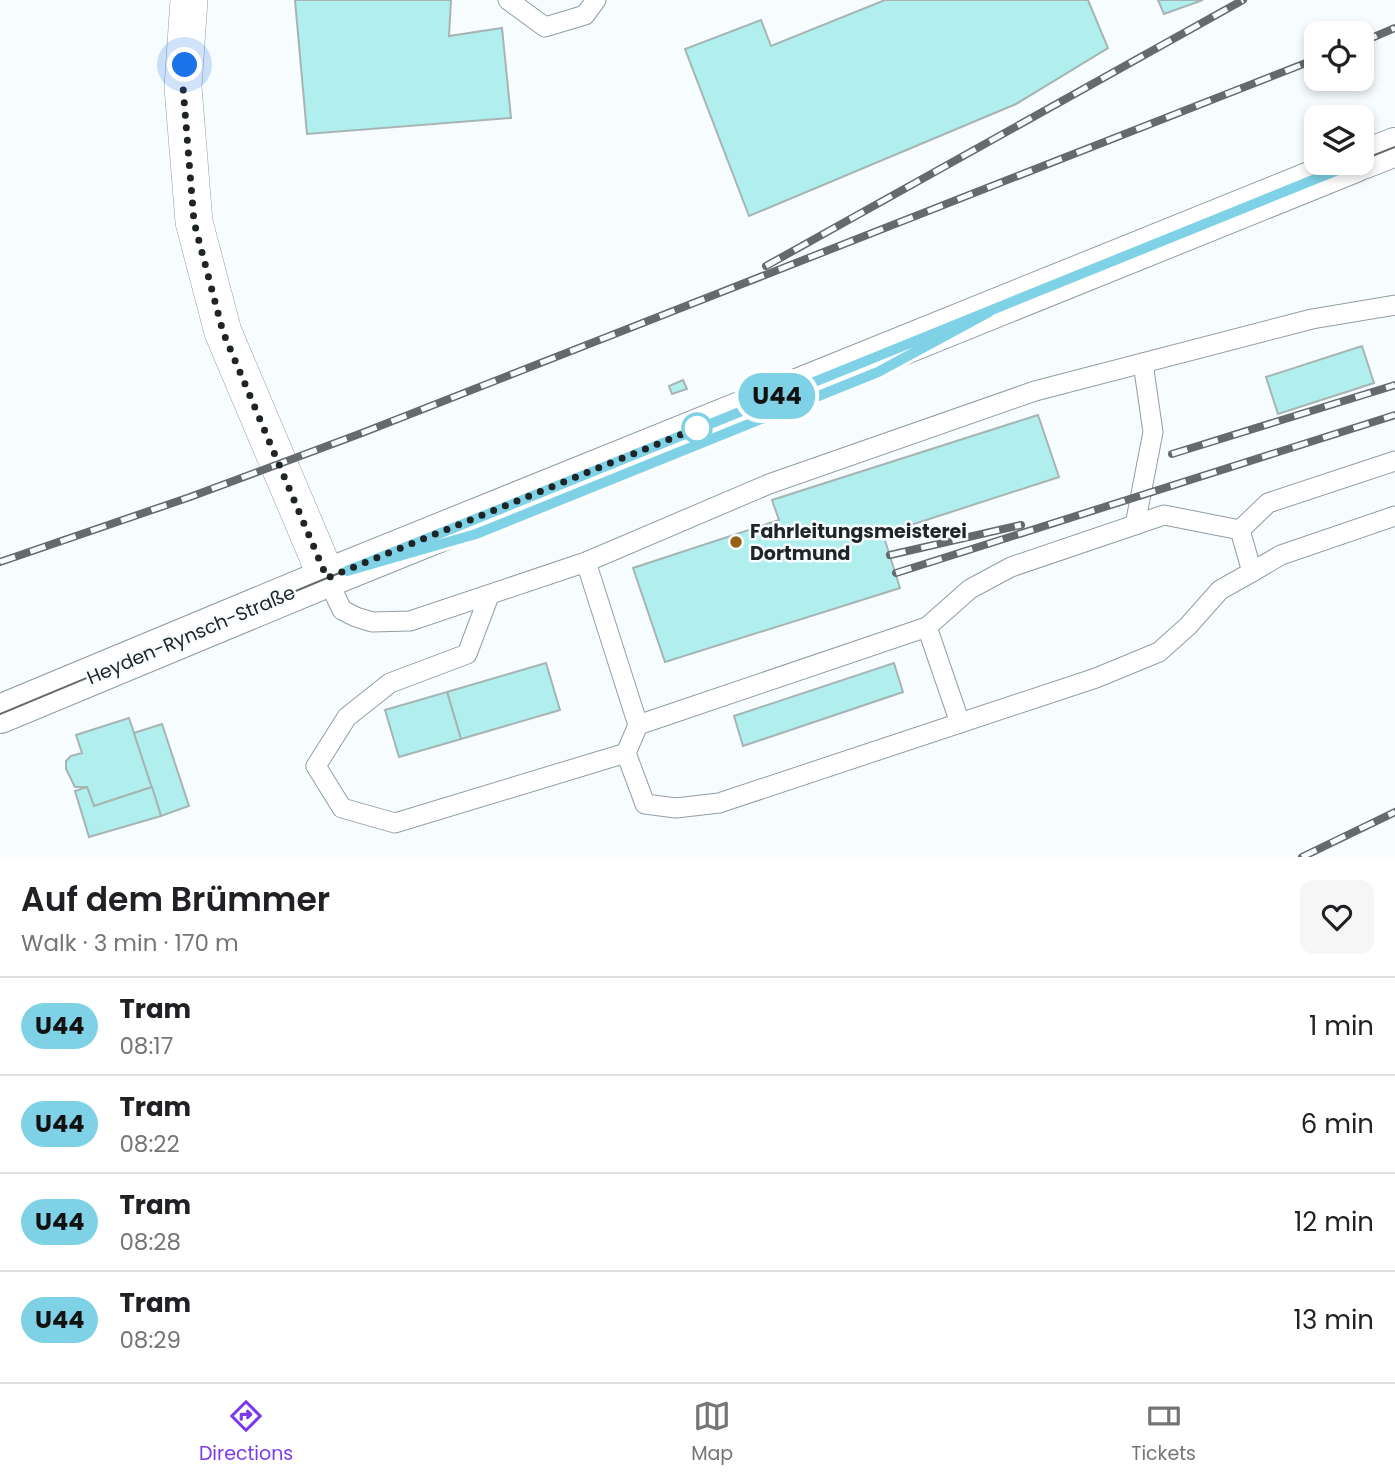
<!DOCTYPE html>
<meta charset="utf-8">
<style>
:root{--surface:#fff;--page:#f6f6f6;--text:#202124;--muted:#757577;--line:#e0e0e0;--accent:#7c3aed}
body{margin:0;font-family:Poppins,sans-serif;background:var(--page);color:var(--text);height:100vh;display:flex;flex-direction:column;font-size:26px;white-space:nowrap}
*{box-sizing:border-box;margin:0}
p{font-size:23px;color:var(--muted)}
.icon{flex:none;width:38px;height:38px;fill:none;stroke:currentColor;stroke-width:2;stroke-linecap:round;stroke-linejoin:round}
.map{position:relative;height:857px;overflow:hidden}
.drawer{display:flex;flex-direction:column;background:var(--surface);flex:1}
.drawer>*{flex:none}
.badge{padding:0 14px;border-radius:23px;font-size:24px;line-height:46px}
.fabs{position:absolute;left:1304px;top:21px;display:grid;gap:14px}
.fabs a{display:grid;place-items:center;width:70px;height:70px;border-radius:14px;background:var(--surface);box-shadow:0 4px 10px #0003;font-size:35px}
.you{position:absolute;width:35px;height:35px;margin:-18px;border:5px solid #fff;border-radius:50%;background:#1a73e8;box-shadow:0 0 0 10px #1a73e833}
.map>.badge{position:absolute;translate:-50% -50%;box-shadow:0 0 0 4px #fff}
.round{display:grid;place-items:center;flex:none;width:74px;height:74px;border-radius:14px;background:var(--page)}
.summary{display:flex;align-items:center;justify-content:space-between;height:119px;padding:0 21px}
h1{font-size:33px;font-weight:600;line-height:52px}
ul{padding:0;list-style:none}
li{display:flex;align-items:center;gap:21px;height:98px;padding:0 21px;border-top:2px solid var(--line)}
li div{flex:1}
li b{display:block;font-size:26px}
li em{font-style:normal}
li .badge{min-width:77px;font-weight:700;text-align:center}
.menu{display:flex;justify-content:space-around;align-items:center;height:98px;border-top:2px solid var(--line);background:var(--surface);font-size:19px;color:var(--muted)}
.menu a{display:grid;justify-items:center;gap:4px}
.menu .active{color:var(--accent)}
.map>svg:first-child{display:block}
.building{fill:#b1efee;stroke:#a6b5b4;stroke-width:2}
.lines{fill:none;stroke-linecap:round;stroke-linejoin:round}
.service-casing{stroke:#919ea4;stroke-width:21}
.minor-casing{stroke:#919ea4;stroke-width:38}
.secondary-casing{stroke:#919ea4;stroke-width:40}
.service{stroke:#fff;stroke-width:19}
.minor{stroke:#fff;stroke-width:37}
.secondary{stroke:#fff;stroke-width:38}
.tram{stroke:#656a6d;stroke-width:2}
.rail-casing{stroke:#656a6d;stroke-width:8}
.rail{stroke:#f7fcff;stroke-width:5;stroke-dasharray:16;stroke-linecap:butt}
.line-casing{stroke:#fff;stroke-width:16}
.line{stroke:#7fd2e6;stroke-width:10}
.walk{stroke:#1f2427;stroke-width:7;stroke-dasharray:0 12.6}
.stop-dot{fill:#fff;stroke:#7fd2e6;stroke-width:3.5}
.poi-dot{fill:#956116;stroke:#f7fcff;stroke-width:2.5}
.labels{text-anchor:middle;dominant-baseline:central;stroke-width:5;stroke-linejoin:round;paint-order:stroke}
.poi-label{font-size:19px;font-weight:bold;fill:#1f2427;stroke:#f7fcff;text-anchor:start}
.street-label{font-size:19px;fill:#1f2427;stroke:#f7fcff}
</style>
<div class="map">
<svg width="1395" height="857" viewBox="0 0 1395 857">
<rect width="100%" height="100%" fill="#f7fcff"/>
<g class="building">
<polygon points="295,0 451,0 449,36 502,28 511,118 307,134"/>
<polygon points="885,0 1088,0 1108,48 1016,104 749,216 685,49 761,20 771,46"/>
<polygon points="1158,0 1203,0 1164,14"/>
<polygon points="1362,346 1374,383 1278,414 1266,377"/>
<polygon points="683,380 687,389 672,394 669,386"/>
<polygon points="1038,415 1059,477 883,534 900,588 665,662 633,568 779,520 772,500"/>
<polygon points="546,663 560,710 461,739 447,692"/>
<polygon points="894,663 903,692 743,746 734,716"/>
<polygon points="447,692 461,739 399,757 385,710"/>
<polygon points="129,718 152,787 94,806 87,787 75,787 66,769 66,761 71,756 82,753 76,735"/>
<polygon points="162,724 189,806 161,816 134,733"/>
<polygon points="87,787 94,806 152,787 161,816 89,837 75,791"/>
</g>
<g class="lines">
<g class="service-casing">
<g id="service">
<polyline points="508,0 545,27 585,15 596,0"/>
<polyline points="1135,525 1153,432 1143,363"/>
<polyline points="586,562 638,725 626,753 645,804 676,808 719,803 960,723 927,627 638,725"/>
<polyline points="1252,572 1240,530 1268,503 1395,461"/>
<polyline points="327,578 342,610 356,617 372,622 410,621 586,562 769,484 1035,391 1312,319 1395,305"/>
<polyline points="489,596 467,654 390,683 347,717 316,766 342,808 395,823 626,753"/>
<polyline points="927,627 970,589 1011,567 1164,515 1240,530"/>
<polyline points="960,723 1096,678 1159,652 1188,626 1220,590 1252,572 1281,555 1395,516"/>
</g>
</g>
<g class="minor-casing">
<polyline id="minor" points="189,0 183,87 194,222 223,332 327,578"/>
</g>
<g class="secondary-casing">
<g id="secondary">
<polyline points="1362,160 1395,147"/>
<polyline points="0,714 327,578 1355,163"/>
</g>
</g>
<use href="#service" class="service"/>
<use href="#minor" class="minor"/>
<use href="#secondary" class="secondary"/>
<g class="tram">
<polyline points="1362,160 1395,147"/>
<polyline points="428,547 476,534 854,382 926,345"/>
<polyline points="0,714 327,578 1355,163"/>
</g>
<g class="rail-casing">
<g id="rail">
<polyline points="1362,42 1395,28"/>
<polyline points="766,266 1243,0"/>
<polyline points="1172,454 1395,385"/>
<polyline points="890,555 1021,525"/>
<polyline points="0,562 190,497 362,433 1316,59"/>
<polyline points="896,573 1395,415"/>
<polyline points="1302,857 1395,812"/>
</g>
</g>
<use href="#rail" class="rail"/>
</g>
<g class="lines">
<g class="line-casing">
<polyline id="line" points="989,312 878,372 476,534 347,571 1355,163"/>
</g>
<use href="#line" class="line"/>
<polyline class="walk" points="185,65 183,87 194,222 223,332 327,578 697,428"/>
</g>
<circle class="stop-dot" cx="697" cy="428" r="14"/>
<circle class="poi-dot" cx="736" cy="542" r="7"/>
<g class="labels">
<g class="poi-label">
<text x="750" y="531">Fahrleitungsmeisterei<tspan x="750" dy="22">Dortmund</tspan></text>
</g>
<g class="street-label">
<text transform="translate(191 635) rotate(-23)">Heyden-Rynsch-Straße</text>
</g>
</g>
</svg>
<div class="fabs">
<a><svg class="icon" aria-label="locate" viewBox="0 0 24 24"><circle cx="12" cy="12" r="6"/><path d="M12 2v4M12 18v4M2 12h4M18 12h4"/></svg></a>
<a><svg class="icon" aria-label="layers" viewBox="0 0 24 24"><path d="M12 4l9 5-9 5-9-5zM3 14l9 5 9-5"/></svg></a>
</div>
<div class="you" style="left:185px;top:65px"></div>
<b class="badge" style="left:777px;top:396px;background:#7fd2e6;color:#111">U44</b>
</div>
<section class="drawer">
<div class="summary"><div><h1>Auf dem Brümmer</h1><p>Walk · 3 min · 170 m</p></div><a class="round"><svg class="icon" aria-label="heart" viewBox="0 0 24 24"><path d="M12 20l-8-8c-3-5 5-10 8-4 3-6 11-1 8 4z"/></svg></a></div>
<ul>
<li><span class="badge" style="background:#7fd2e6;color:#111">U44</span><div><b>Tram</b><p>08:17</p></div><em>1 min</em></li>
<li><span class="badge" style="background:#7fd2e6;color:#111">U44</span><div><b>Tram</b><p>08:22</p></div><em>6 min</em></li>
<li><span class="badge" style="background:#7fd2e6;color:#111">U44</span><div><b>Tram</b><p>08:28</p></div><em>12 min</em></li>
<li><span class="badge" style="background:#7fd2e6;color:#111">U44</span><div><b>Tram</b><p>08:29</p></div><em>13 min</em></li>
</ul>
</section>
<nav class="menu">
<a class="active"><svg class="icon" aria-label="directions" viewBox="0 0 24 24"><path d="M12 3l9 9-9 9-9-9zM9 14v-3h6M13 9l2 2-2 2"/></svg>Directions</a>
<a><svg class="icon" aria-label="map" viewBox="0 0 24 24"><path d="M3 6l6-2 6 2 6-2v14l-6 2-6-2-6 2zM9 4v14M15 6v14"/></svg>Map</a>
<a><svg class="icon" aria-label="tickets" viewBox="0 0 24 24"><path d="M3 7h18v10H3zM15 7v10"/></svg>Tickets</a>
</nav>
